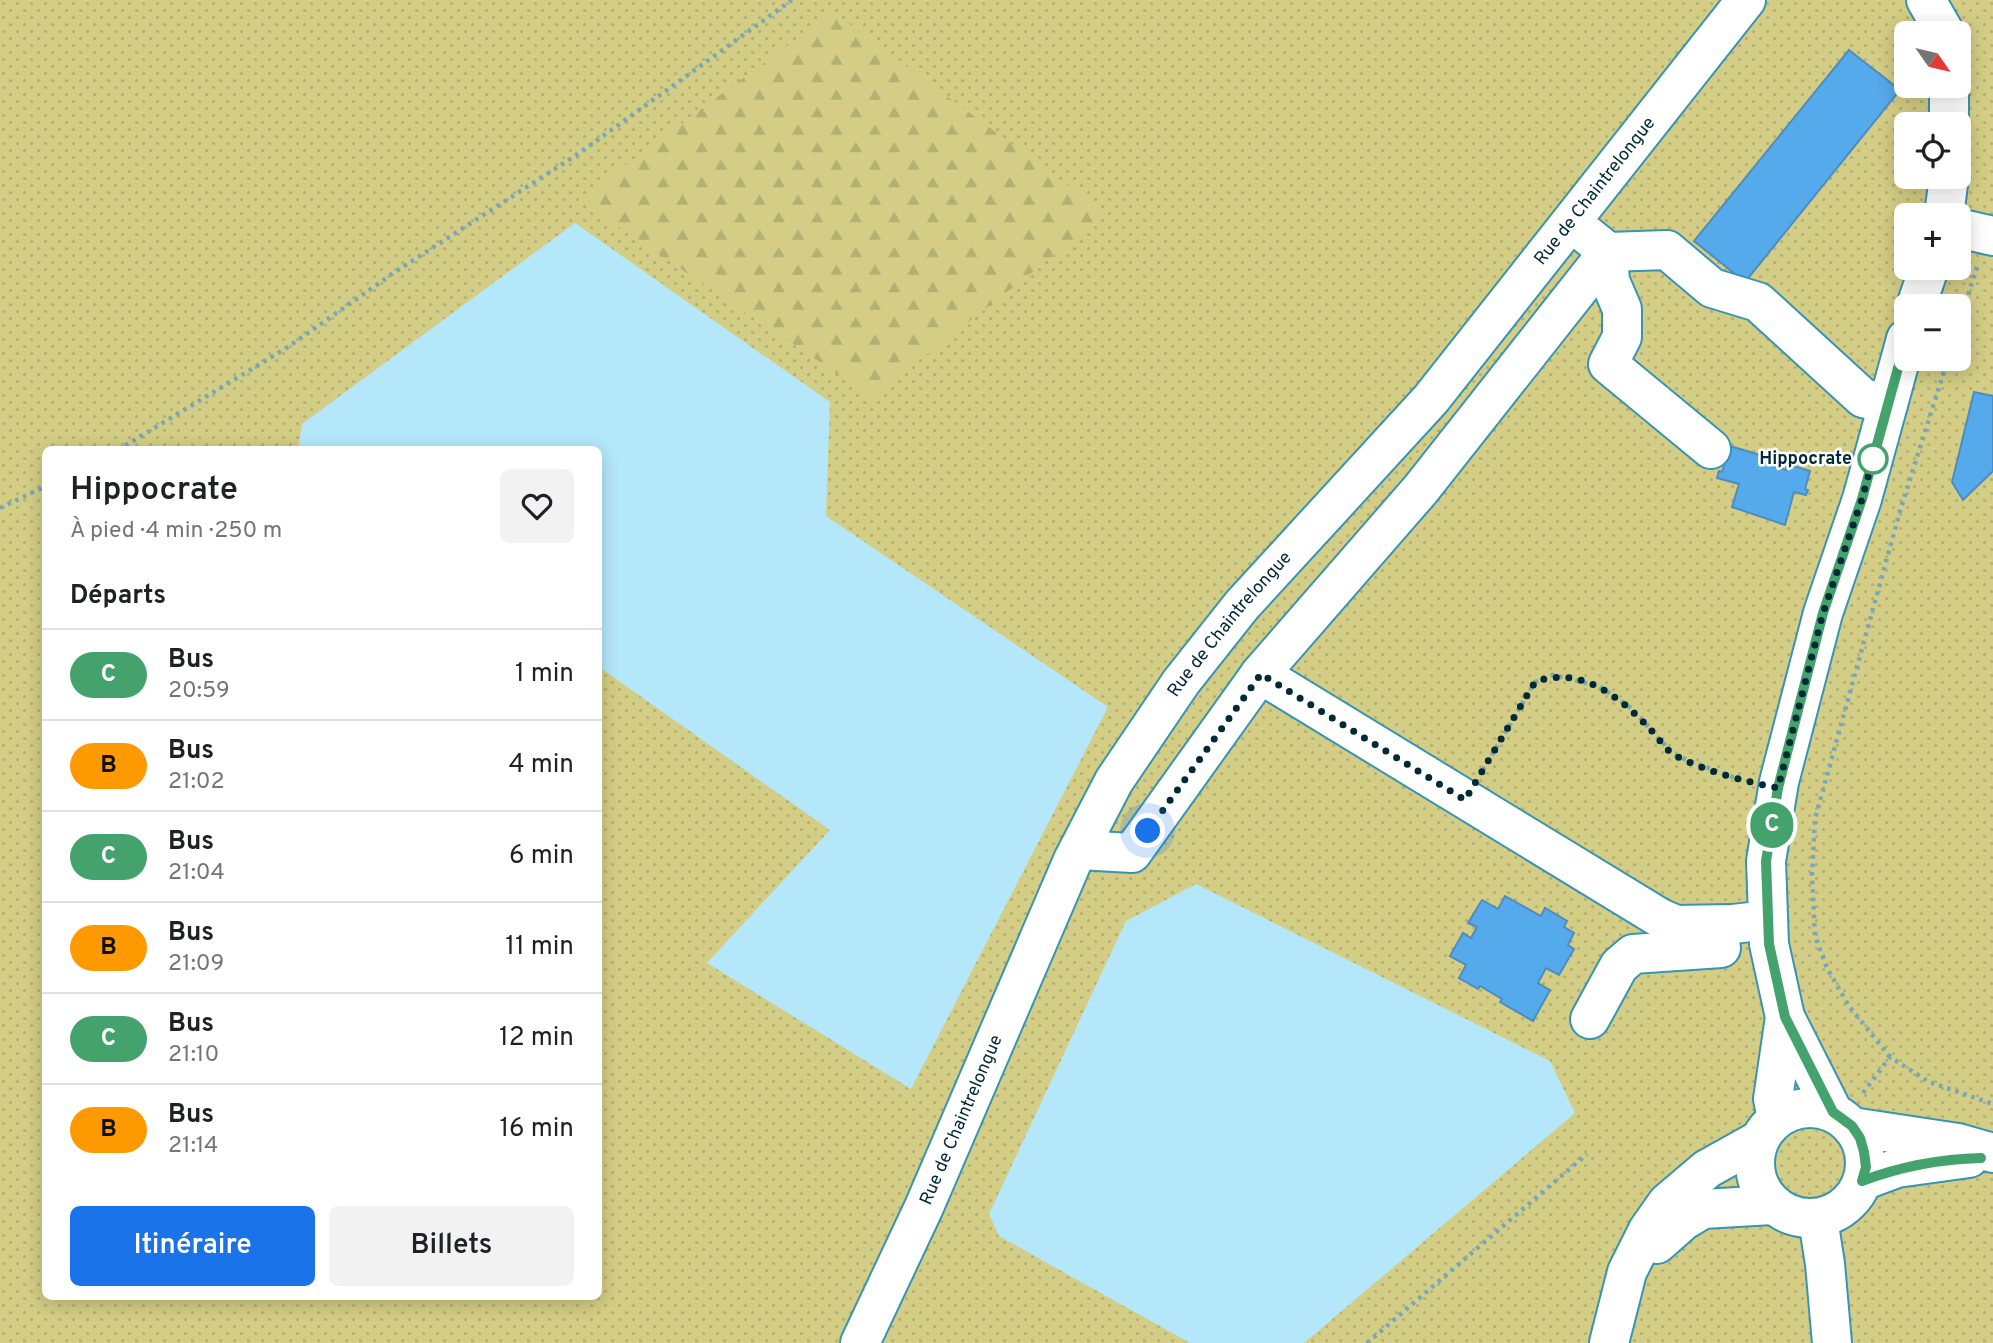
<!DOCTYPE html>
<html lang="fr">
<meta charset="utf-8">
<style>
:root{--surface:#fff;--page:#f2f2f2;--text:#202124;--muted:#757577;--line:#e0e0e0;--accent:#1a73e8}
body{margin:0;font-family:Overpass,sans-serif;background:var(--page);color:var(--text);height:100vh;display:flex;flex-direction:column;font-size:26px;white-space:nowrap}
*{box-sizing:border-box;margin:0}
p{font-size:23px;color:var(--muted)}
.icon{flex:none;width:38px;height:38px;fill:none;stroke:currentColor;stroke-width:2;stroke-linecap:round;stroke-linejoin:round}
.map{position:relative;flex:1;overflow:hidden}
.side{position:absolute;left:42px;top:446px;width:560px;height:854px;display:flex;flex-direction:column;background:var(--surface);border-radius:10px;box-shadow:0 4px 18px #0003}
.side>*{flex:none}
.badge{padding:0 14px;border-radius:23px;font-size:24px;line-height:46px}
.needle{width:46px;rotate:124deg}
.controls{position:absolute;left:1894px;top:21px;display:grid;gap:14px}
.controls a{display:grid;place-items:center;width:77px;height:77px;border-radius:10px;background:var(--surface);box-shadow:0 4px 18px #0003;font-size:35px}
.you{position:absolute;width:35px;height:35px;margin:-18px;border:5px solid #fff;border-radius:50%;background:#1a73e8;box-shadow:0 0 0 10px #1a73e833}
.map>.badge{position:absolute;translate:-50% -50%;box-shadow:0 0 0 4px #fff}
h2{padding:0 28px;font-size:26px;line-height:63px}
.round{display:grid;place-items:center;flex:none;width:74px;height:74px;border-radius:10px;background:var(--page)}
.head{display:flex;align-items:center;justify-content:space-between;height:119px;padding:0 28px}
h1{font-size:33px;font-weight:600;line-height:52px}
.action{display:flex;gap:14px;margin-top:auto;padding:14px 28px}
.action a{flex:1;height:80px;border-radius:10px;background:var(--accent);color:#fff;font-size:28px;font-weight:600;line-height:80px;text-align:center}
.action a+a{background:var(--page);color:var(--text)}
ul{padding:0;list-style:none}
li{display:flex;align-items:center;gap:21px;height:91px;padding:0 28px;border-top:2px solid var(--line)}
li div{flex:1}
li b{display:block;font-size:26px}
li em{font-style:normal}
li .badge{min-width:77px;font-weight:700;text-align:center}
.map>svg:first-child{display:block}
.grass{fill:url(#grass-dots);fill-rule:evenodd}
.forest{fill:url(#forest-firs)}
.building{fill:#55aaeb;stroke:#4f8cbc;stroke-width:2}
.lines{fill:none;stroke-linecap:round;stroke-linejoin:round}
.minor-casing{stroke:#3894b3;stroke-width:42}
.path{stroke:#78a7b8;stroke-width:4.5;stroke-dasharray:3.5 5;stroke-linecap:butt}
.minor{stroke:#fff;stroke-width:38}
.line-casing{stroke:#fff;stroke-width:16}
.line{stroke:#44a36d;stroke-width:10}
.walk{stroke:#022a36;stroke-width:7;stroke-dasharray:0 12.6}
.stop-dot{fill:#fff;stroke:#44a36d;stroke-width:3.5}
.labels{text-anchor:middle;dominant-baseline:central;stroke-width:5;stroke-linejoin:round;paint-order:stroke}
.street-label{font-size:18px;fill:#022a36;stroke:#fff}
.stop-label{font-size:18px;font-weight:bold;fill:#022a36;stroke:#fff;text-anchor:end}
</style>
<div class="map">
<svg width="1993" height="1343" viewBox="0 0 1993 1343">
<defs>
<pattern id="grass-dots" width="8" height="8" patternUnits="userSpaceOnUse" patternTransform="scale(1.75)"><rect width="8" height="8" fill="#d4cd85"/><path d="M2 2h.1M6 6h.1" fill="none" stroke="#b4b073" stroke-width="1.8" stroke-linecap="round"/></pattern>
<pattern id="forest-firs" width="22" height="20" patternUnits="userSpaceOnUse" patternTransform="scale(1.75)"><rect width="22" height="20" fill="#d4cd85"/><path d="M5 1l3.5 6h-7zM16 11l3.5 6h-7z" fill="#b4b073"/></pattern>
</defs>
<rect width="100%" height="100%" fill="#b5e7fb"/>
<path class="grass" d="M0,0H1993V1343H1304L1575,1113L1550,1061L1196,884L1126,921L989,1214L999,1236L1190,1343H0ZM1906,33H1958V86H1906ZM1906,124H1958V177H1906ZM1906,215H1958V268H1906ZM575,223L830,402L826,516L1108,707L911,1089L707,963L830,830L599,667L598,1297H46V450H298L302,424ZM1906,306H1958V359H1906Z"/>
<polygon class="forest" points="833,12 1107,214 872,397 578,200"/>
<g class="building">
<polygon points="1849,50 1900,90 1745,282 1694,241"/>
<polygon points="1974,392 1993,396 1993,471 1963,500 1952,482"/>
<polygon points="1730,446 1767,457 1766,464 1786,470 1787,464 1810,471 1805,489 1808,490 1806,495 1794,492 1785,525 1732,507 1739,484 1717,478 1719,471 1722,472"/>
<polygon points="1505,896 1541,916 1545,908 1567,921 1564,927 1574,933 1568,945 1574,949 1559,975 1546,968 1538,983 1550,990 1533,1021 1500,1002 1502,999 1480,986 1478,989 1459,978 1466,965 1450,956 1463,933 1471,938 1477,927 1468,923 1482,900 1498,909"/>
</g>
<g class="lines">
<g class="minor-casing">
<g id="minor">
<polyline points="1926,0 1945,33"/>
<polyline points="1949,86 1949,124"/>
<polyline points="1944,215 1949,177"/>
<polyline points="1958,228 1993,236"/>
<polyline points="1587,235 1608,252 1667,250 1712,288 1758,302 1863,398 1888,404"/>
<polyline points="1608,252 1610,281 1622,309 1622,337 1608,364 1711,449"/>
<polyline points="1916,306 1929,268"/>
<polyline points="1260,674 1660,918 1676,925 1733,924 1768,920"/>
<polyline points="1079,850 1132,853 1260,674 1421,489 1608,252"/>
<polyline points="1590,1019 1619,966 1633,954 1721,948"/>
<circle cx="1810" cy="1163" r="55"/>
<polyline points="1833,1112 1785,1017 1769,944 1766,861 1779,782 1823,613 1862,499 1906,339"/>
<polyline points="1777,1118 1773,1099 1785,1017"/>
<polyline points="1852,1127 1958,1143 1993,1153"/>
<polyline points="1862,1181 1897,1168 1969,1158"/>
<polyline points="1818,1219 1825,1264 1832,1343"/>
<polyline points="1657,1244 1683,1221 1703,1209 1772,1205"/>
<path id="s1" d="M860,1343L924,1207L1073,860L1114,781L1181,682L1242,605L1431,399L1746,0"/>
<polyline points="1609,1343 1627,1272 1648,1230 1667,1203 1707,1169 1759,1140"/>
</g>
</g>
<g class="path">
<polyline points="1958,327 1977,267"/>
<polyline points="118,450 288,347 395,272 578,154 792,0"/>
<polyline points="0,508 46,486"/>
<polyline points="1483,770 1535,682 1553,675 1599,686 1631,708 1674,755 1743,781"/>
<polyline points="1890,1057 1849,1006 1827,968 1815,936 1812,875 1815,819 1900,511 1948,359"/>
<polyline points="1863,1093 1890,1057 1929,1082 1993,1104"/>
<polyline points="1367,1343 1587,1154"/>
</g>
<use href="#minor" class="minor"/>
</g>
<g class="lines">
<g class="line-casing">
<path id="line" d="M1906,339L1862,499L1823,613L1778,788L1766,861L1769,944L1785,1017L1833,1112L1852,1126L1860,1138L1864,1152L1866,1167L1862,1181C1902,1166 1938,1159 1981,1158"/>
</g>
<use href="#line" class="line"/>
<path class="walk" d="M1148,831L1261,674L1465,800L1535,682C1581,665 1620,697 1650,729C1658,737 1666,751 1676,756C1707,772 1744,781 1778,788L1823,613L1862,499L1875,452L1873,459"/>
</g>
<circle class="stop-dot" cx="1873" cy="459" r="14"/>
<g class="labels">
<g class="street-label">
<text stroke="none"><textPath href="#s1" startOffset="1379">Rue de Chaintrelongue</textPath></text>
<text stroke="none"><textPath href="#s1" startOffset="812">Rue de Chaintrelongue</textPath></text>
<text stroke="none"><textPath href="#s1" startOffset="245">Rue de Chaintrelongue</textPath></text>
</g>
<g class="stop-label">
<text x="1852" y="459">Hippocrate</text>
</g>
</g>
</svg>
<div class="controls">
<a><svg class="needle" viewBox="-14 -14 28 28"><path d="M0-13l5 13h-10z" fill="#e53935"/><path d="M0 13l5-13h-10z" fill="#757577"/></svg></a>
<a><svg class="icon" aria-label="locate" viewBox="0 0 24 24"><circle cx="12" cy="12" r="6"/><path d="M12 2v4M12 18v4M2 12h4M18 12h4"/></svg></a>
<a>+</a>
<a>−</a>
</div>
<div class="you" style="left:1148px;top:831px"></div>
<b class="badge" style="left:1772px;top:825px;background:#44a36d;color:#fff">C</b>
<section class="side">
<div class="head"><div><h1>Hippocrate</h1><p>À pied · 4 min · 250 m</p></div><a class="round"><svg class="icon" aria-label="heart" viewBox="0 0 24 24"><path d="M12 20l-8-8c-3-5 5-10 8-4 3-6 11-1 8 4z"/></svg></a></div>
<h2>Départs</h2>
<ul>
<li><span class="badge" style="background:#44a36d;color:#fff">C</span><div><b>Bus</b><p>20:59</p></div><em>1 min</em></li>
<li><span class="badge" style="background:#f90;color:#111">B</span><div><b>Bus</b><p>21:02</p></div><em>4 min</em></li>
<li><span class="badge" style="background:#44a36d;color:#fff">C</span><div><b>Bus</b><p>21:04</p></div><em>6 min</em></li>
<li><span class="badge" style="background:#f90;color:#111">B</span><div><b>Bus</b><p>21:09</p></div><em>11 min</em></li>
<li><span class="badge" style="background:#44a36d;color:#fff">C</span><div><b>Bus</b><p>21:10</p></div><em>12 min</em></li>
<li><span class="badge" style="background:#f90;color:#111">B</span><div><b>Bus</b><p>21:14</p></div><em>16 min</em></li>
</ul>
<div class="action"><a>Itinéraire</a><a>Billets</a></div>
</section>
</div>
